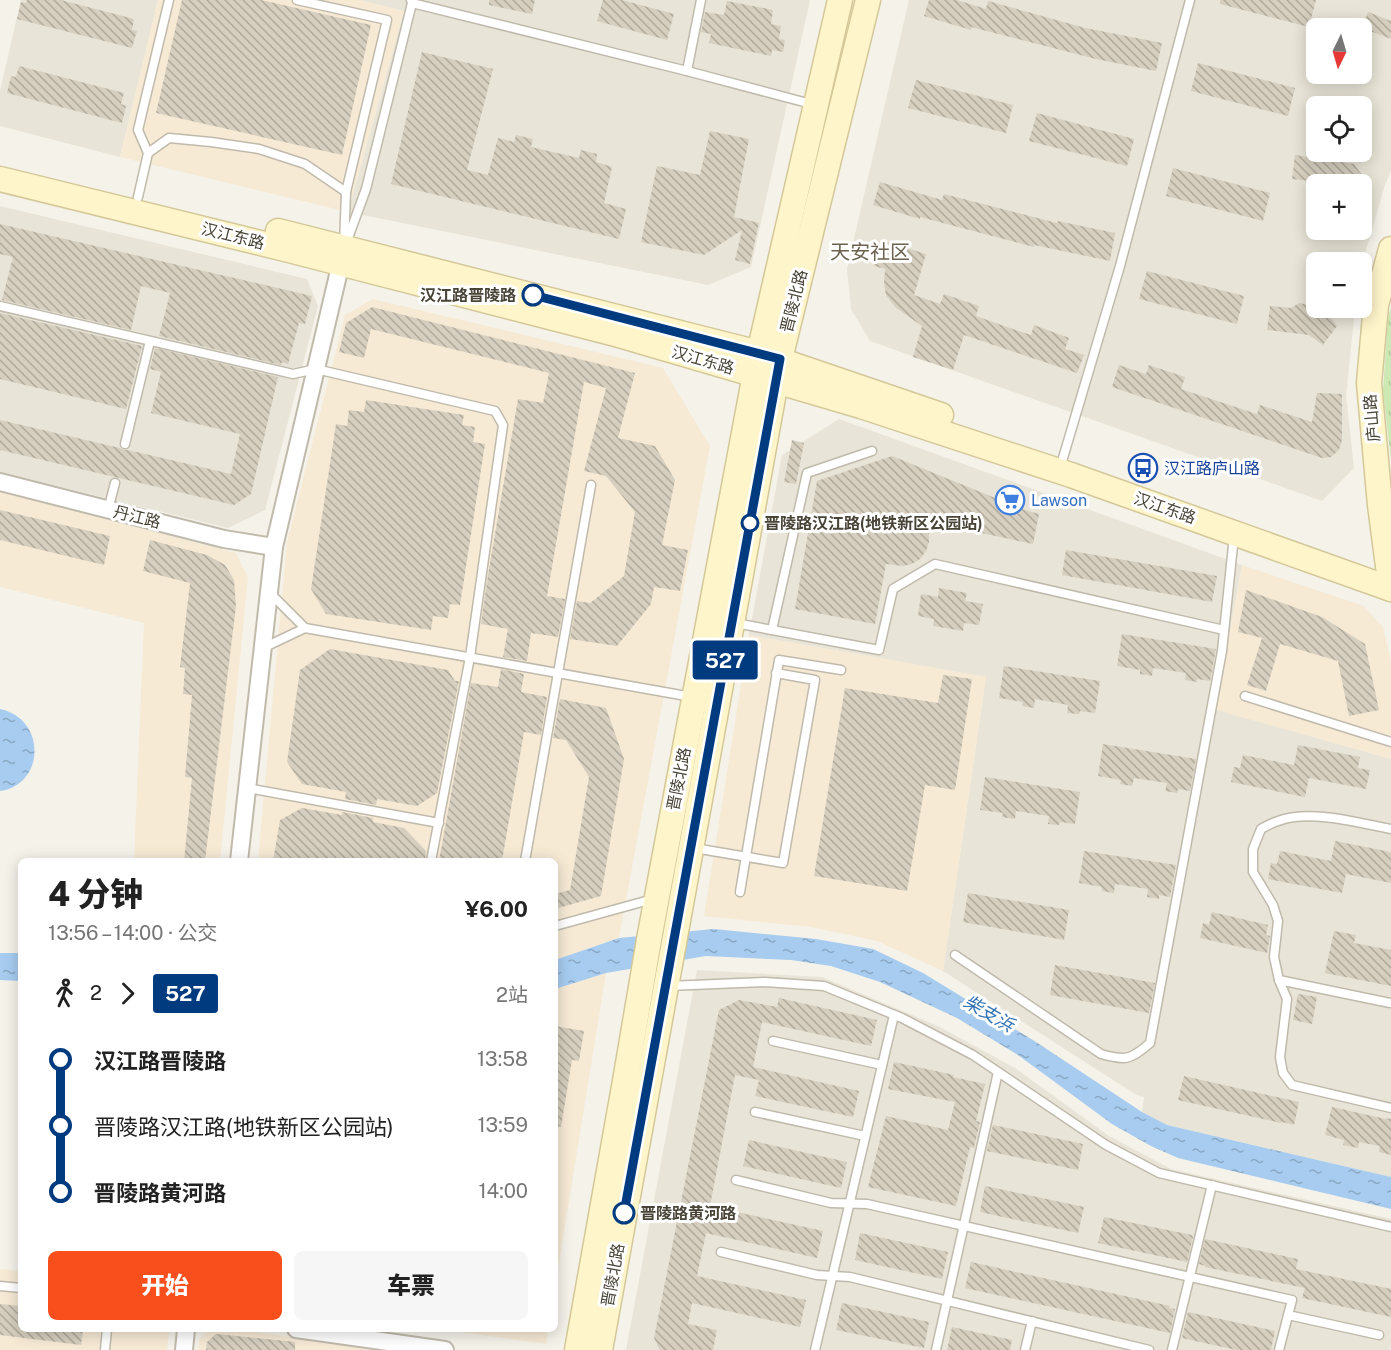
<!DOCTYPE html>
<html lang="zh">
<meta charset="utf-8">
<style>
:root{--surface:#fff;--page:#f6f6f6;--text:#222;--muted:#767676;--accent:#f84f1d}
body{margin:0;font-family:"Public Sans","Noto Sans SC",sans-serif;background:var(--page);color:var(--text);height:100vh;display:flex;flex-direction:column;font-size:22px;white-space:nowrap}
*{box-sizing:border-box;margin:0}
p{font-size:20px;color:var(--muted)}
.icon{flex:none;width:33px;height:33px;fill:none;stroke:currentColor;stroke-width:2;stroke-linecap:round;stroke-linejoin:round}
.map{position:relative;flex:1;overflow:hidden}
.side{position:absolute;left:18px;top:858px;width:540px;height:474px;display:flex;flex-direction:column;background:var(--surface);border-radius:9px;box-shadow:0 3px 15px #0003}
.side>*{flex:none}
.badge{padding:0 12px;border-radius:4px;font-size:21px;line-height:39px}
.needle{width:39px;rotate:185deg}
.tools{position:absolute;left:1306px;top:18px;display:grid;gap:12px}
.tools a{display:grid;place-items:center;width:66px;height:66px;border-radius:9px;background:var(--surface);box-shadow:0 3px 15px #0003;font-size:30px}
.map>.badge{position:absolute;translate:-50% -50%;box-shadow:0 0 0 3px #fff}
.legs{display:flex;align-items:center;gap:9px;height:66px;padding:0 30px;font-size:20px}
.legs p{margin-inline-start:auto}
.headline{display:flex;align-items:center;justify-content:space-between;height:102px;padding:0 30px}
h1{font-size:33px;font-weight:800;line-height:45px}
.cta{display:flex;gap:12px;margin-top:auto;padding:12px 30px}
.cta a{flex:1;height:69px;border-radius:9px;background:var(--accent);color:#fff;font-size:24px;font-weight:800;line-height:69px;text-align:center}
.cta a+a{background:var(--page);color:var(--text)}
ul{padding:0 30px;list-style:none}
li{display:flex;align-items:center;gap:21px;height:66px;font-size:22px}
li i{display:grid;place-items:center;width:9px;height:100%;margin:0 8px;background:currentColor}
li i::after{content:'';width:15px;height:15px;margin:-8px;border:4px solid;border-radius:50%;background:var(--surface)}
li p{margin-inline-start:auto}
li:first-child i{background:linear-gradient(#0000 50%,currentColor 0)}
li:last-child i{background:linear-gradient(currentColor 50%,#0000 0)}
.map>svg:first-child{display:block}
.residential{fill:#e8e4d7;fill-rule:evenodd}
.commercial{fill:#f6ead5}
.park{fill:url(#park-tufts)}
.water{fill:url(#water-ripples)}
.building{fill:url(#building-back-hatch)}
.lines{fill:none;stroke-linecap:round;stroke-linejoin:round}
.lane-casing{stroke:#c0baac;stroke-width:11}
.street-casing{stroke:#c0baac;stroke-width:20}
.secondary-casing{stroke:#d4c899;stroke-width:27}
.lane{stroke:#fff;stroke-width:8}
.street{stroke:#fff;stroke-width:16}
.secondary{stroke:#fef5ca;stroke-width:24}
.line-1-casing{stroke:#fff;stroke-width:14}
.line-1{stroke:#003b80;stroke-width:9}
.stop-1-dot{fill:#fff;stroke:#003b80;stroke-width:3}
.labels{text-anchor:middle;dominant-baseline:central;stroke-width:6;stroke-linejoin:round;paint-order:stroke}
.street-label{font-size:16px;fill:#484337;stroke:#fff}
.stop-label{font-size:16px;font-weight:bold;fill:#484337;stroke:#fff;text-anchor:start}
.transit-label{font-size:16px;fill:#164399;stroke:#fff;text-anchor:start}
.shop-label{font-size:16px;fill:#366cbe;stroke:#fff;text-anchor:start}
.water-label{font-size:18px;font-style:italic;fill:#3172b4;stroke:#fff}
.quarter-label{font-size:20px;fill:#6b624f;stroke:#fff}
</style>
<div class="map">
<svg width="1391" height="1350" viewBox="0 0 1391 1350">
<defs>
<pattern id="park-tufts" width="24" height="20" patternUnits="userSpaceOnUse" patternTransform="scale(1.5)"><rect width="24" height="20" fill="#cce8b3"/><path d="M3 7l-1-3M5 7V3M7 7l1-3M15 17l-1-3M17 17v-4M19 17l1-3" fill="none" stroke="#b1c89b"/></pattern>
<pattern id="water-ripples" width="26" height="14" patternUnits="userSpaceOnUse" patternTransform="scale(1.5)"><rect width="26" height="14" fill="#a7ccf0"/><path d="M2 4q2-2 4 0t4 0M15 11q2-2 4 0t4 0" fill="none" stroke="#8aa7c3"/></pattern>
<pattern id="building-back-hatch" width="6" height="6" patternUnits="userSpaceOnUse" patternTransform="scale(1.5)"><rect width="6" height="6" fill="#d6cfbf"/><path d="M-1 5l2 2M0 0l6 6M5-1l2 2" fill="none" stroke="#b0aa9c"/></pattern>
</defs>
<rect width="100%" height="100%" fill="#f4f2e9"/>
<g class="residential">
<polygon points="21,0 158,0 120,157 0,126 0,91"/>
<polygon points="359,0 810,0 751,267 708,285 348,212 404,11"/>
<path d="M909,0H1391V171L1385,185L1362,264V262H1317V308H1355L1346,396L1354,468L1322,501L870,341L851,309L847,269ZM1317,28H1362V74H1317ZM1317,106H1362V152H1317ZM1317,184H1362V230H1317Z"/>
<polygon points="0,206 307,279 318,306 265,510 228,528 0,472"/>
<polygon points="839,419 1242,565 1216,709 1391,759 1391,1177 1167,1125 1142,1112 1144,1097 1135,1094 943,971 986,677 749,635 782,455"/>
<polygon points="697,970 822,977 938,1026 1015,1068 1109,1136 1171,1169 1391,1219 1391,1344 1390,1350 626,1350"/>
</g>
<g class="commercial">
<polygon points="158,0 359,0 404,11 348,212 120,157"/>
<polygon points="373,299 663,368 710,446 619,938 555,960 555,861 258,861 287,542 345,315"/>
<polygon points="0,492 236,553 248,577 220,861 134,861 144,623 0,587"/>
<polygon points="1242,565 1364,606 1383,627 1391,662 1391,759 1216,710"/>
<polygon points="749,635 986,677 943,971 877,941 811,927 704,916"/>
<polygon points="606,973 555,1287 555,989"/>
<polygon points="0,1269 21,1271 21,1329 169,1329 167,1350 0,1350"/>
<polygon points="209,1329 236,1329 379,1350 198,1350 200,1338"/>
<polygon points="439,1329 548,1329 546,1344"/>
</g>
<polygon class="park" points="1391,307 1391,460 1383,390 1388,318"/>
<g class="water">
<path d="M0,709C47,719 45,785 0,791Z"/>
<polygon points="714,929 816,939 873,949 923,973 1036,1042 1142,1112 1167,1125 1391,1177 1391,1209 1178,1158 1151,1146 1112,1124 1018,1055 957,1018 880,982 831,966 791,960 706,956 606,973 555,989 555,960 619,938"/>
<polygon points="0,953 21,953 21,981 0,980"/>
</g>
<g class="building">
<polygon points="27,0 61,0 134,19 132,30 137,31 132,48 17,19 21,2 26,3"/>
<polygon points="182,0 261,0 371,25 342,155 156,113"/>
<polygon points="489,0 535,0 532,14 489,5"/>
<polygon points="603,0 622,0 674,14 667,40 597,21"/>
<polygon points="929,0 957,0 986,9 988,1 1085,28 1162,43 1156,71 1096,59 971,27 971,30 924,16"/>
<polygon points="1220,0 1316,0 1309,27 1220,4"/>
<polygon points="727,1 773,10 771,24 781,26 779,39 785,40 783,52 772,50 771,56 709,43 711,34 701,32 705,12 724,15"/>
<polygon points="1368,12 1391,21 1391,39 1362,28"/>
<polygon points="422,52 493,69 467,170 488,175 498,138 514,142 516,135 533,139 531,147 579,158 581,150 597,154 596,162 612,167 604,203 626,209 619,239 391,184"/>
<polygon points="1198,63 1295,88 1288,116 1191,91"/>
<polygon points="19,66 124,93 121,104 126,106 122,123 7,93 11,76 16,77"/>
<polygon points="916,80 1013,105 1006,133 908,108"/>
<polygon points="1037,113 1134,139 1127,166 1029,141"/>
<polygon points="710,131 749,139 734,217 759,223 750,264 735,260 742,230 704,255 641,242 657,166 700,175"/>
<polygon points="1324,153 1338,155 1342,162 1354,164 1362,175 1356,184 1335,184 1292,179 1295,155 1316,158"/>
<polygon points="1173,168 1270,193 1263,221 1166,196"/>
<polygon points="880,182 942,200 944,194 1057,223 1058,221 1115,233 1110,261 1034,245 1034,247 920,217 920,219 873,205"/>
<polygon points="0,224 312,296 305,324 299,323 288,364 282,362 281,365 159,336 170,293 141,286 131,330 2,300 13,257 0,254"/>
<polygon points="881,240 926,254 914,295 940,304 944,294 979,306 976,316 1004,326 1031,335 1034,325 1069,338 1065,349 1084,355 1077,373 964,335 953,370 913,357 922,326 895,307 886,295 884,283 885,269 874,266"/>
<polygon points="1147,271 1244,296 1237,324 1139,299"/>
<polygon points="1299,303 1313,306 1317,313 1329,315 1337,326 1323,345 1309,335 1267,330 1270,306 1291,308"/>
<polygon points="372,307 635,373 618,438 655,446 675,480 662,545 688,550 680,591 654,587 651,604 617,646 570,639 577,601 590,603 624,576 635,512 606,476 584,471 606,388 584,382 547,596 565,599 558,637 531,633 527,661 503,657 508,629 481,624 488,575 518,399 543,403 549,373 371,329 364,358 339,352 346,323"/>
<polygon points="0,313 142,346 126,409 0,379"/>
<polygon points="155,348 278,377 251,494 234,505 0,450 0,420 120,448 124,450 128,450 231,474 240,434 151,413 161,372 150,369"/>
<polygon points="1119,365 1146,374 1149,365 1185,377 1181,389 1199,395 1257,414 1260,405 1312,422 1317,393 1342,394 1342,440 1339,450 1331,457 1322,458 1112,387"/>
<polygon points="366,400 464,415 462,425 475,427 473,442 485,444 460,605 450,604 448,618 433,616 431,630 326,614 311,589 336,424 347,426 349,410 364,412"/>
<polygon points="792,440 804,443 796,484 784,482"/>
<polygon points="892,456 1025,510 1039,514 1033,544 929,522 929,542 926,551 920,559 912,564 903,566 886,564 875,624 795,609 817,481"/>
<polygon points="0,510 110,536 104,565 0,540"/>
<polygon points="150,540 207,555 225,565 234,580 236,606 205,861 184,861 192,778 185,777 192,695 183,694 185,668 180,667 190,583 143,571"/>
<polygon points="1066,550 1217,576 1212,602 1062,575"/>
<polygon points="939,588 967,593 965,601 983,604 979,625 964,623 963,631 933,626 934,619 918,616 921,594 938,597"/>
<polygon points="1246,590 1322,617 1365,644 1379,710 1349,716 1338,661 1280,644 1266,691 1247,685 1262,638 1238,632"/>
<polygon points="1122,634 1216,649 1210,681 1197,679 1197,682 1185,680 1186,673 1153,668 1152,676 1140,674 1140,670 1117,666"/>
<polygon points="330,649 448,670 455,681 459,681 437,793 417,806 377,799 376,805 345,799 346,792 302,784 287,762 300,670"/>
<polygon points="1004,666 1100,681 1095,713 1080,711 1079,714 1067,713 1068,705 1035,699 1034,708 1022,706 1023,702 999,698"/>
<polygon points="501,669 524,674 521,692 547,697 541,735 524,732 502,861 439,861 471,683 498,687"/>
<polygon points="943,675 972,679 955,790 925,785 907,891 814,876 845,688 938,703"/>
<polygon points="560,699 606,708 624,759 601,896 555,909 555,894 570,890 589,777 566,740 553,738"/>
<polygon points="1103,744 1196,759 1190,791 1178,789 1177,793 1165,791 1167,783 1134,778 1132,786 1120,784 1121,780 1098,776"/>
<polygon points="1298,745 1360,757 1358,768 1370,770 1366,789 1309,778 1305,797 1231,782 1234,767 1240,768 1243,755 1294,765"/>
<polygon points="985,777 1080,792 1075,824 1060,822 1059,825 1048,824 1049,816 1016,811 1015,819 1002,817 1003,813 980,810"/>
<polygon points="302,808 342,815 342,812 373,818 373,822 404,828 426,851 425,861 273,861 280,820"/>
<polygon points="1335,841 1391,852 1391,883 1346,874 1342,893 1268,879 1271,863 1277,864 1280,851 1331,861"/>
<polygon points="1084,851 1176,865 1170,897 1159,895 1159,899 1147,897 1148,889 1115,884 1114,893 1102,891 1102,887 1079,883"/>
<polygon points="968,893 1069,910 1064,940 963,922"/>
<polygon points="1212,912 1268,925 1266,935 1270,936 1267,953 1200,938 1203,923 1209,925"/>
<polygon points="1334,931 1356,935 1354,943 1391,950 1391,986 1325,973"/>
<polygon points="1055,965 1155,983 1149,1013 1050,995"/>
<polygon points="1298,994 1317,997 1312,1024 1293,1020"/>
<polygon points="779,998 877,1020 871,1046 762,1022 753,1067 859,1091 853,1117 755,1096 759,1080 735,1075 710,1206 823,1231 817,1258 706,1233 697,1276 806,1300 800,1327 692,1303 688,1324 717,1330 713,1350 660,1350 654,1338 719,1010 739,1000 777,1007"/>
<polygon points="555,1026 584,1031 579,1061 572,1060 561,1127 555,1126"/>
<polygon points="894,1062 954,1075 953,1077 985,1084 976,1121 980,1122 974,1148 970,1147 956,1206 868,1187 886,1116 948,1130 955,1102 888,1089"/>
<polygon points="1184,1076 1299,1102 1294,1125 1282,1122 1281,1123 1178,1100"/>
<polygon points="1332,1107 1386,1119 1386,1118 1391,1119 1391,1155 1379,1152 1380,1146 1359,1142 1358,1148 1343,1145 1344,1140 1325,1135"/>
<polygon points="993,1125 1083,1144 1078,1170 987,1151"/>
<polygon points="749,1140 847,1162 841,1188 743,1166"/>
<polygon points="985,1186 1084,1207 1078,1233 980,1212"/>
<polygon points="1104,1217 1192,1235 1193,1237 1187,1262 1098,1243"/>
<polygon points="860,1233 948,1252 942,1279 855,1260"/>
<polygon points="1205,1239 1298,1259 1296,1269 1391,1289 1391,1317 1302,1298 1305,1288 1205,1267 1205,1266 1199,1264"/>
<polygon points="971,1262 1170,1306 1169,1308 1175,1309 1170,1333 965,1288"/>
<polygon points="842,1303 929,1322 924,1348 836,1330"/>
<polygon points="0,1304 21,1306 21,1329 83,1329 81,1345 0,1335"/>
<polygon points="1188,1312 1275,1331 1271,1350 1236,1350 1182,1338"/>
<polygon points="952,1327 1012,1340 1010,1350 947,1350"/>
<polygon points="216,1334 295,1342 295,1350 206,1350 207,1342"/>
</g>
<g class="lines">
<g class="lane-casing">
<g id="lane">
<polyline points="297,0 387,20 346,192 344,246"/>
<polyline points="412,3 687,71 815,105"/>
<polyline points="687,71 701,0"/>
<polyline points="148,153 169,138 211,142 259,149 305,164 346,192"/>
<polyline points="138,197 148,153 138,130 169,0"/>
<polyline points="348,238 366,189 412,3 411,0"/>
<polyline points="0,306 293,374 316,369 495,411 503,425 470,657 431,861"/>
<polyline points="125,444 150,341"/>
<polyline points="1063,458 1120,266 1190,0"/>
<polyline points="108,510 115,483"/>
<polyline points="270,593 305,628 692,697"/>
<polyline points="735,623 879,650 893,589 935,564 1224,630"/>
<polyline points="772,630 807,473 872,451"/>
<polyline points="263,648 305,628"/>
<polyline points="1245,696 1391,742"/>
<polyline points="247,788 439,823"/>
<path d="M1391,829C1358,823 1311,809 1278,821C1272,823 1266,826 1261,829L1253,849V872L1273,905L1278,921L1274,957L1279,980L1287,999L1280,1057L1283,1073L1292,1085L1391,1108"/>
<polyline points="694,848 783,863 815,680 776,673"/>
<polyline points="525,861 591,485"/>
<polyline points="740,892 779,660 841,670"/>
<polyline points="555,926 653,899"/>
<path d="M955,955L1101,1054C1125,1061 1131,1060 1150,1043L1222,651L1234,536"/>
<polyline points="1279,980 1390,1003"/>
<polyline points="668,986 765,982 824,986 902,1018 973,1055 1106,1145 1159,1173 1391,1227"/>
<polyline points="773,1041 882,1065"/>
<polyline points="755,1112 865,1136"/>
<polyline points="736,1180 831,1203 867,1204 1292,1300 1279,1350"/>
<polyline points="721,1252 817,1275 850,1277 1149,1350"/>
<polyline points="0,1286 21,1288"/>
<polyline points="1288,1315 1379,1335"/>
<polyline points="105,1350 107,1329"/>
<polyline points="815,1350 894,1015"/>
<polyline points="936,1350 998,1072"/>
<polyline points="1025,1350 1032,1321"/>
<polyline points="1172,1350 1212,1185"/>
</g>
</g>
<g class="street-casing">
<g id="street">
<polyline points="0,482 224,539 274,547"/>
<polyline points="239,861 274,547 343,254"/>
<polyline points="296,1329 445,1350"/>
<polyline points="184,1350 186,1329"/>
</g>
</g>
<g class="secondary-casing">
<g id="secondary">
<polyline points="0,179 289,250 619,335 861,406 1071,475 1391,589"/>
<polyline points="278,231 759,353 941,415"/>
<polyline points="1391,249 1376,305 1369,383 1380,505 1391,589"/>
<polyline points="577,1350 625,1081 650,934 759,353 840,0"/>
<polyline points="600,1350 780,359 868,0"/>
</g>
</g>
<use href="#lane" class="lane"/>
<use href="#street" class="street"/>
<use href="#secondary" class="secondary"/>
</g>
<g class="lines">
<g class="line-1-casing">
<polyline id="line-1" points="533,295 780,359 624,1213"/>
</g>
<use href="#line-1" class="line-1"/>
</g>
<defs>
<g id="bus-ring" transform="scale(1.5)"><circle r="9.5" fill="#fff" stroke="#1a4fb4" stroke-width="1.5"/><path d="M-5-6H5V4H4V6H2V4H-2V6H-4V4H-5ZM-3.5-4V0h7V-4ZM-3.5 1.2v1.5H-2V1.2ZM2 1.2v1.5H3.5V1.2Z" fill="#1a4fb4"/></g>
<g id="supermarket-ring" transform="scale(1.5)"><circle r="9.5" fill="#fff" stroke="#3f7fe0" stroke-width="1.5"/><path d="M-6-5.5h2.5l.6 2H6L4.5 2H-2.5L-4.4-4H-6ZM-1.5 3.2a1.3 1.3 0 1 0 .1 0ZM3 3.2a1.3 1.3 0 1 0 .1 0Z" fill="#3f7fe0"/></g>
</defs>
<g fill-rule="evenodd">
<use href="#bus-ring" x="1143" y="468"/>
<use href="#supermarket-ring" x="1010" y="500"/>
</g>
<g class="stop-1-dot">
<circle cx="533" cy="295" r="10"/>
<circle cx="750" cy="523" r="8"/>
<circle cx="624" cy="1213" r="10"/>
</g>
<g class="labels">
<g class="street-label">
<text transform="translate(233 236) rotate(14)">汉江东路</text>
<text transform="translate(794 301) rotate(-76)">晋陵北路</text>
<text transform="translate(703 360) rotate(16)">汉江东路</text>
<text transform="translate(1372 418) rotate(-95)">庐山路</text>
<text transform="translate(1165 508) rotate(19)">汉江东路</text>
<text transform="translate(137 517) rotate(14)">丹江路</text>
<text transform="translate(679 779) rotate(-79)">晋陵北路</text>
<text transform="translate(613 1275) rotate(-80)">晋陵北路</text>
</g>
<g class="stop-label">
<text x="516" y="295" text-anchor="end">汉江路晋陵路</text>
<text x="764" y="523">晋陵路汉江路(地铁新区公园站)</text>
<text x="640" y="1213">晋陵路黄河路</text>
</g>
<g class="transit-label">
<text x="1164" y="468">汉江路庐山路</text>
</g>
<g class="shop-label">
<text x="1031" y="500">Lawson</text>
</g>
<g class="water-label">
<text transform="translate(989 1013) rotate(30)">柴支浜</text>
</g>
<g class="quarter-label">
<text x="870" y="252">天安社区</text>
</g>
</g>
</svg>
<div class="tools">
<a><svg class="needle" viewBox="-14 -14 28 28"><path d="M0-13l5 13h-10z" fill="#e53935"/><path d="M0 13l5-13h-10z" fill="#767676"/></svg></a>
<a><svg class="icon" aria-label="locate" viewBox="0 0 24 24"><circle cx="12" cy="12" r="6"/><path d="M12 2v4M12 18v4M2 12h4M18 12h4"/></svg></a>
<a>+</a>
<a>−</a>
</div>
<b class="badge" style="left:725px;top:660px;background:#003b80;color:#fff">527</b>
<section class="side">
<div class="headline"><div><h1>4 分钟</h1><p>13:56 – 14:00 · 公交</p></div><b>¥6.00</b></div>
<div class="legs"><svg class="icon" aria-label="walk" viewBox="0 0 24 24"><circle cx="13" cy="4" r="2"/><path d="M13 8l-2 6 4 7M11 14l-3 7M7 12l3-4h3l4 4"/></svg>2<svg class="icon" aria-label="forward" viewBox="0 0 24 24"><path d="M9 5l7 7-7 7"/></svg><b class="badge" style="background:#003b80;color:#fff">527</b><p>2站</p></div>
<ul>
<li><i style="color:#003b80"></i><b>汉江路晋陵路</b><p>13:58</p></li>
<li><i style="color:#003b80"></i><span>晋陵路汉江路(地铁新区公园站)</span><p>13:59</p></li>
<li><i style="color:#003b80"></i><b>晋陵路黄河路</b><p>14:00</p></li>
</ul>
<div class="cta"><a>开始</a><a>车票</a></div>
</section>
</div>
